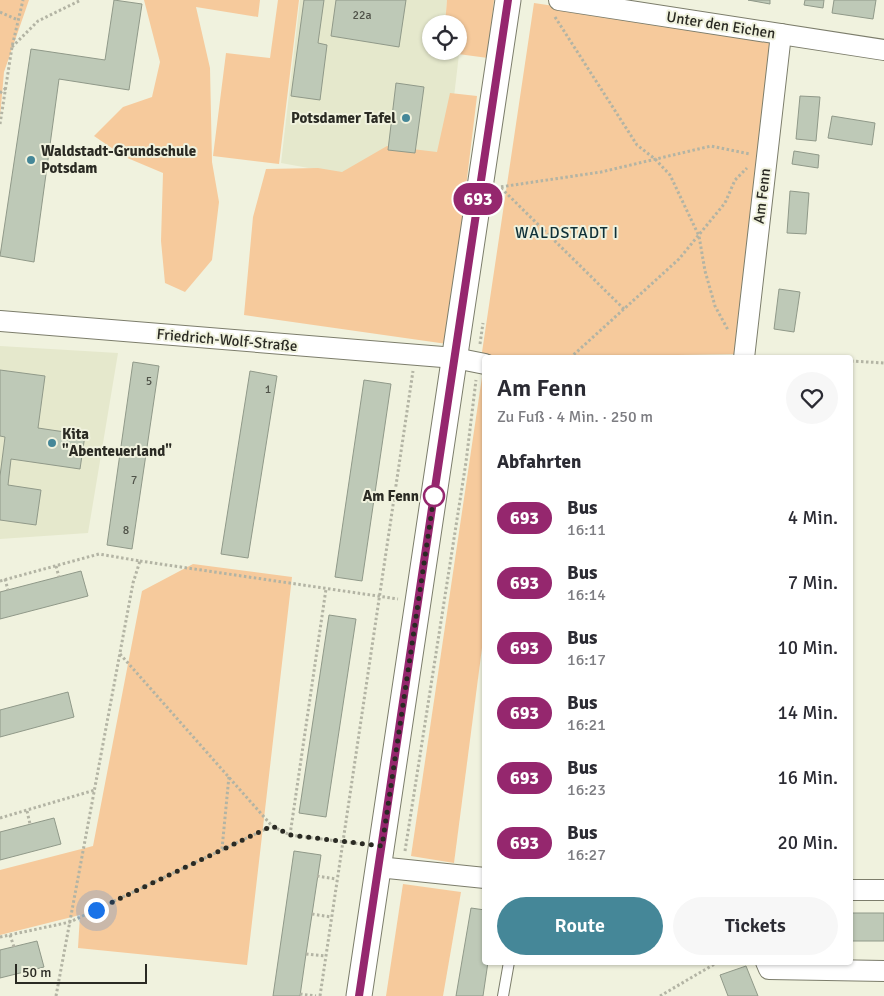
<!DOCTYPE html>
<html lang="de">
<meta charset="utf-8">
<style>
:root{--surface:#fff;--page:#f7f7f7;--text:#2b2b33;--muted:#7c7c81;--accent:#458798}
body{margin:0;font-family:Signika,sans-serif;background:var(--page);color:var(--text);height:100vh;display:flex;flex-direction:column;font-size:19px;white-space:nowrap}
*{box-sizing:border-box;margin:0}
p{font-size:16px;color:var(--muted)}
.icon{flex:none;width:28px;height:28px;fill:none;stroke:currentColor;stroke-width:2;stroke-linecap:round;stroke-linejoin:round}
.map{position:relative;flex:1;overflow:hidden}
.side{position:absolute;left:482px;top:355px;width:371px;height:610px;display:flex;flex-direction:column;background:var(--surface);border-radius:5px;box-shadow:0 1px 4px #0004}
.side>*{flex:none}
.badge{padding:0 10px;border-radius:16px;font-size:18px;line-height:32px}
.fabs{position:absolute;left:422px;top:15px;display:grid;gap:10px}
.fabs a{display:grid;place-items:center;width:45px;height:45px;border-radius:50%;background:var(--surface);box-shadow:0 1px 4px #0004;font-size:25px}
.scale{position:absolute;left:15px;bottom:12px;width:132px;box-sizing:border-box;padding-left:5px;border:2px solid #2a2a23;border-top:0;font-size:14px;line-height:18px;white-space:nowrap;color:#2a2a23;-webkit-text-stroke:4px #f0f2de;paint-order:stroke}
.you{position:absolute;width:25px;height:25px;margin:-12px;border:4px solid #fff;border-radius:50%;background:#1a73e8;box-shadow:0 0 0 8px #1a73e833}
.map>.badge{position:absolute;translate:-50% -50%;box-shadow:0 0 0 2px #fff}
h2{padding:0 15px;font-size:19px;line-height:45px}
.round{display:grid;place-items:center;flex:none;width:52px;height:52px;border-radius:26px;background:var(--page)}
.overview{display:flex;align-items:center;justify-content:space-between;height:85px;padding:0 15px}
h1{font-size:24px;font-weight:600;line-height:38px}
.button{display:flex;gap:10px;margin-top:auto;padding:10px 15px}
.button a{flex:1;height:58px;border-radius:30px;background:var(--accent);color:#fff;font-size:20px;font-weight:600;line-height:58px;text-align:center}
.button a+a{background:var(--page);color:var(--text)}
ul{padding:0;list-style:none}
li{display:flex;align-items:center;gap:15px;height:65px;padding:0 15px}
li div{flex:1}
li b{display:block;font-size:19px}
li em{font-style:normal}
li .badge{min-width:55px;font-weight:700;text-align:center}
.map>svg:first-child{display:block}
.built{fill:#e5e8cc}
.green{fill:#f6ca9c}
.building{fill:#bec9b7;stroke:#909989}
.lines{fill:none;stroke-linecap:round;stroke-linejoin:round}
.service-casing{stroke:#7c7d6b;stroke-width:12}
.minor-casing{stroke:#7c7d6b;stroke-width:22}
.tertiary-casing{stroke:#7c7d6b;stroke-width:27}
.path{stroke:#b3b4a4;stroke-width:3;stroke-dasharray:2.5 2.5;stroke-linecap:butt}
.service{stroke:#fff;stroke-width:10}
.minor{stroke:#fff;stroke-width:20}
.tertiary{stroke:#fff;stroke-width:25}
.line-casing{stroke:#fff;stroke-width:11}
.line{stroke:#95276e;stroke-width:8}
.walk{stroke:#2a2a23;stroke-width:5;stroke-dasharray:0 9}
.poi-dot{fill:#458798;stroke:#f0f2de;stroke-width:2}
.stop-dot{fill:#fff;stroke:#95276e;stroke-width:2.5}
.labels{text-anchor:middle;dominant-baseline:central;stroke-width:4;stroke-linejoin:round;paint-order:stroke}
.number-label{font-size:12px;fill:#4f5248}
.street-label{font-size:15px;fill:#2a2a23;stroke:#f0f2de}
.poi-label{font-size:15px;font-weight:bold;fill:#2a2a23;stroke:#f0f2de;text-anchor:start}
.stop-label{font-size:15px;font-weight:bold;fill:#2a2a23;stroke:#f0f2de;text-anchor:end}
.neighbourhood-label{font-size:16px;letter-spacing:1px;fill:#103138;stroke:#f0f2de}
</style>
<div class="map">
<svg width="884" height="996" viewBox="0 0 884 996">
<rect width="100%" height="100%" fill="#f0f2de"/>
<g class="built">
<polygon points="300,0 447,0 445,24 431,24 431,51 459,54 447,157 380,181 281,163"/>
<polygon points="0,346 118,353 88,533 0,539"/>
</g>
<g class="green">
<polygon points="0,0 29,0 4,72 0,117"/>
<polygon points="144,0 260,0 258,17 196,7 210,68 212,162 219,202 212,260 185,292 165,283 161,241 163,173 125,157 94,136 123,107 152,97 160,62"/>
<polygon points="278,0 299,0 279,164 213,156 226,53 270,58"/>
<polygon points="447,0 494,0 488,58 443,52 459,51 459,24 445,24"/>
<polygon points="534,3 775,39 740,354 485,358 481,359"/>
<polygon points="450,93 477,96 447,344 244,315 253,217 266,169 318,168 342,172 387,146 437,152"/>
<polygon points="482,377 485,377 485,625 454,863 411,856"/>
<polygon points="193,564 292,577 247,965 78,948 80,915 0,935 0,870 93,846 142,591"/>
<polygon points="403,884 461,892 443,996 386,996"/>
</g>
<g class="building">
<polygon points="114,0 142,4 129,90 59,79 34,262 0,256 31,49 105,60"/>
<polygon points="304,0 324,0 318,43 327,45 320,100 291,96"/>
<polygon points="336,0 406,0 399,47 331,36"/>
<polygon points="748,0 770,0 770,4"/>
<polygon points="805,0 824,0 823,8 804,5"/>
<polygon points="834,0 876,0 873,19 832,13"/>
<polygon points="396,83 424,87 415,153 388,150"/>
<polygon points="800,96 820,97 816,141 796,139"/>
<polygon points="832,116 875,123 872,145 828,138"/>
<polygon points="794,151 819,155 818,168 792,164"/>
<polygon points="790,191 809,193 806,234 787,233"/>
<polygon points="779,289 800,292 794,332 774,329"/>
<polygon points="133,362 159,366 132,549 107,545"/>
<polygon points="0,370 45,376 38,428 85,435 80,469 11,459 8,485 41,490 36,525 0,520 0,476 5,437 0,436"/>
<polygon points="250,371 277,376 248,558 221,554"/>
<polygon points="364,380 391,384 362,581 335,577"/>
<polygon points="81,571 88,596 0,619 0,592"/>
<polygon points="329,615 356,619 326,817 299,813"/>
<polygon points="68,692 74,717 0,737 0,710"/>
<polygon points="54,818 61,844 0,860 0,832"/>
<polygon points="294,851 321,855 306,954 300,996 273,996"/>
<polygon points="471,908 485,910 485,962 488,962 483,996 456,996"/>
<rect x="851" y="913" width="33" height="28"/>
<polygon points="37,941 44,967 0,978 0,950"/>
<polygon points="746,966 758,996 728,996 720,975"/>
</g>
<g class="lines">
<g class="service-casing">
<polyline id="service" points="503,996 509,962"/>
</g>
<g class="minor-casing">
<g id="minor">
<polyline points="559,0 884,50"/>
<polyline points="0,321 455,358 485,364"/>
<polyline points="744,358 781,34"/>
<polyline points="378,867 485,878"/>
<polyline points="851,890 884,890"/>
<polyline points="766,962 769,969 884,971"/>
</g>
</g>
<g class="tertiary-casing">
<polyline id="tertiary" points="359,996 508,0"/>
</g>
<g class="path">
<polyline points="0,12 18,20"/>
<polyline points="555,17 637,145 655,159 670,175 699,236 705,271 715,306 728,330"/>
<polyline points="12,47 38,21 81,0"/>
<polyline points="0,93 6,88"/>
<polyline points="0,124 12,47 23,0"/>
<polyline points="624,309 500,187 601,172 711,146 750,154"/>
<polyline points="480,344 483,323"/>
<polyline points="570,358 679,259 725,203 735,180 747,168"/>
<polyline points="851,361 884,363"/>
<polyline points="140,561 398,599"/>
<polyline points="56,566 59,577"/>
<polyline points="5,579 8,590"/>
<polyline points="0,581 99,554 140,561 133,583 56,996"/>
<polyline points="120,654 272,826 290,835 361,844"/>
<polyline points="27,811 30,824"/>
<polyline points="0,818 95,790"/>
<polyline points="290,835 326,589"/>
<polyline points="222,849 229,776"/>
<polyline points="405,851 466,462 476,380"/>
<polyline points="317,876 336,879"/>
<polyline points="312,914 331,917"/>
<polyline points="10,935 14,947"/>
<polyline points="0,937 70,922 272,826"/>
<polyline points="306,954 325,956"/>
<polyline points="300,994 316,996"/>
<polyline points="320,996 413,371"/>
<polyline points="660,996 718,962"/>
</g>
<use href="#service" class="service"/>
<use href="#minor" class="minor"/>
<use href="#tertiary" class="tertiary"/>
</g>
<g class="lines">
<g class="line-casing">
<polyline id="line" points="359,996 508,0"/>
</g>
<use href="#line" class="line"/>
<polyline class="walk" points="96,910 272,826 290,835 382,846 434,496"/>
</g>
<g class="poi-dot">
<circle cx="406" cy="118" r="5"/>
<circle cx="31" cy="160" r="5"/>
<circle cx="52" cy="443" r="5"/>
</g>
<circle class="stop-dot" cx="434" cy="496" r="10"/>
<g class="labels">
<g class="number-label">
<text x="362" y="15">22a</text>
<text x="149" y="381">5</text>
<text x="268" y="389">1</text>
<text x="134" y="480">7</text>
<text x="126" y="530">8</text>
</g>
<g class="street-label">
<text transform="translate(721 25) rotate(9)">Unter den Eichen</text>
<text transform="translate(762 196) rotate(-83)">Am Fenn</text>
<text transform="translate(227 340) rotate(5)">Friedrich-Wolf-Straße</text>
</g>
<g class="poi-label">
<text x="396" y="118" text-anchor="end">Potsdamer Tafel</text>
<text x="41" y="151">Waldstadt-Grundschule<tspan x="41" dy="17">Potsdam</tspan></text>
<text x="62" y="434">Kita<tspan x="62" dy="17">"Abenteuerland"</tspan></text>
</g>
<g class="stop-label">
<text x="419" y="496">Am Fenn</text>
</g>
<g class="neighbourhood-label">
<text x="567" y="233">WALDSTADT I</text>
</g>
</g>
</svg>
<div class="fabs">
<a><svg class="icon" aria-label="locate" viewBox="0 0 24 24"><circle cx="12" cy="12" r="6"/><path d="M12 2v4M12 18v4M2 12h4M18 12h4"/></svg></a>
</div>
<div class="scale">50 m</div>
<div class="you" style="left:96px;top:910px"></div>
<b class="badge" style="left:478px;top:199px;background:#95276e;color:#fff">693</b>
<section class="side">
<div class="overview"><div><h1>Am Fenn</h1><p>Zu Fuß · 4 Min. · 250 m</p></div><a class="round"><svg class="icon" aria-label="heart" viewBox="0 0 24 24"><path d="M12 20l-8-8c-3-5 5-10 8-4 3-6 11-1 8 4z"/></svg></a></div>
<h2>Abfahrten</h2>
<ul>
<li><span class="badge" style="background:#95276e;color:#fff">693</span><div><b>Bus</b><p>16:11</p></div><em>4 Min.</em></li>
<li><span class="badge" style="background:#95276e;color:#fff">693</span><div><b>Bus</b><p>16:14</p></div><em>7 Min.</em></li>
<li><span class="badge" style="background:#95276e;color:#fff">693</span><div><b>Bus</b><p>16:17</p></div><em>10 Min.</em></li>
<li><span class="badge" style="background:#95276e;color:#fff">693</span><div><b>Bus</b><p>16:21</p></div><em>14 Min.</em></li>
<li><span class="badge" style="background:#95276e;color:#fff">693</span><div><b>Bus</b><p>16:23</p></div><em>16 Min.</em></li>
<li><span class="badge" style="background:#95276e;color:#fff">693</span><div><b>Bus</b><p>16:27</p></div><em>20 Min.</em></li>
</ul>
<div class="button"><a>Route</a><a>Tickets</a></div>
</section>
</div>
